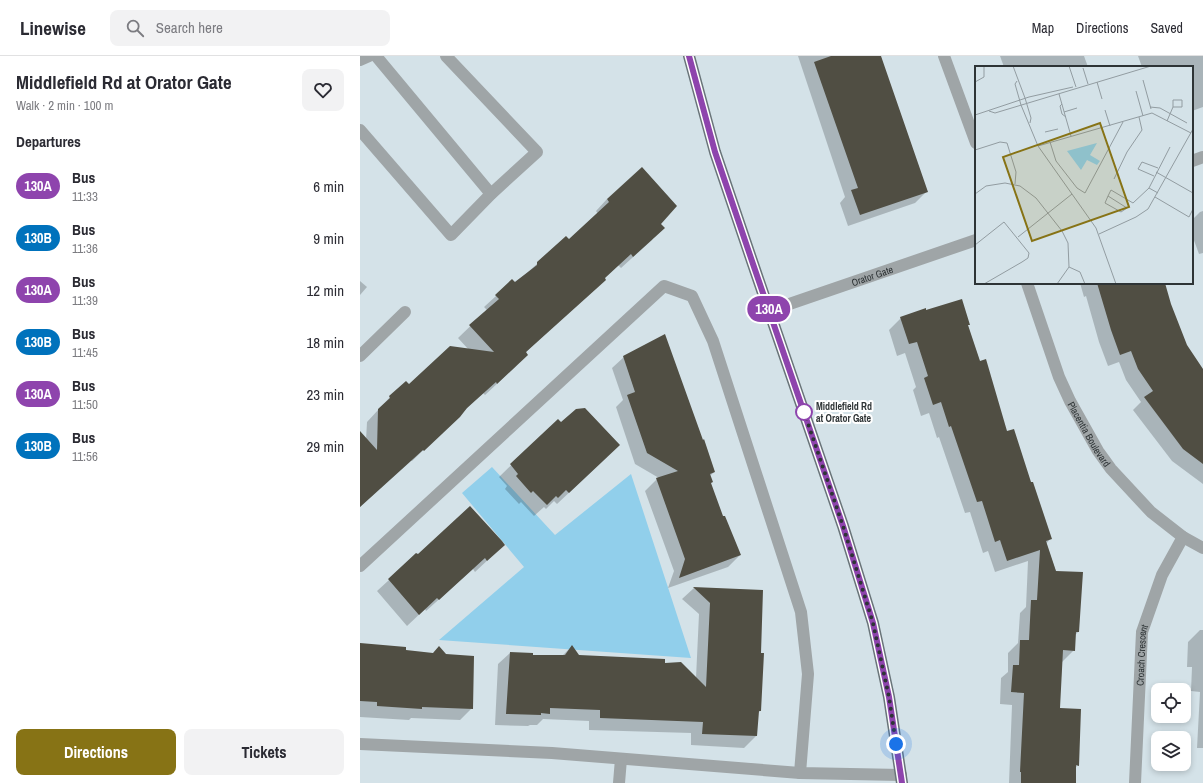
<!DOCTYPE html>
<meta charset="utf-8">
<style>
:root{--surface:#fff;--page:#f2f2f3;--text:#2b2b33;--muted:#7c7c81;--line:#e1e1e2;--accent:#877315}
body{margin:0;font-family:"Archivo Narrow",sans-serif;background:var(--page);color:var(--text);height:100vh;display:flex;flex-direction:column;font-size:15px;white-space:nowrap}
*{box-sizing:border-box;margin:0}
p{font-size:13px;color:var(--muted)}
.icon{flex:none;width:22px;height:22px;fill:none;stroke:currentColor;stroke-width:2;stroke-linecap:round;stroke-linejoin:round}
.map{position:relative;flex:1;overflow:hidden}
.drawer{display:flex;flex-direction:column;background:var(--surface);width:360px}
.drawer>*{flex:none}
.badge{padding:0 8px;border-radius:13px;font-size:14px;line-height:26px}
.fabs{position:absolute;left:791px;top:627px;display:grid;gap:8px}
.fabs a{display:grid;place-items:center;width:40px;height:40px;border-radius:8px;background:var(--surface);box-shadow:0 2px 6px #0003;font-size:20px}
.you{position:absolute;width:20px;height:20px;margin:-10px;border:3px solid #fff;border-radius:50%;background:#1a73e8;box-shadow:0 0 0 6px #1a73e833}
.map>.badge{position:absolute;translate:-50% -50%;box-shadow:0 0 0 2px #fff}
h2{padding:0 16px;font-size:15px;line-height:36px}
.round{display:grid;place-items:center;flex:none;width:42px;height:42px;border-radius:8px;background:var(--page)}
.head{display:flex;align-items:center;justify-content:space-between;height:68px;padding:0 16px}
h1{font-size:19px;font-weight:700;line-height:30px}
.primary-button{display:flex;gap:8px;margin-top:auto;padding:8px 16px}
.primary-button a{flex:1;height:46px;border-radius:8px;background:var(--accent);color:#fff;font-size:16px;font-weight:700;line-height:46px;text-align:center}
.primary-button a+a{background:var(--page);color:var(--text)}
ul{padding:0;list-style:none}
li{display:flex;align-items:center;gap:12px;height:52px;padding:0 16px}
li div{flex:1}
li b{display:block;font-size:15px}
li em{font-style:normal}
li .badge{min-width:44px;font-weight:700;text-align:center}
header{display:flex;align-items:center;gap:24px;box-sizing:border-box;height:56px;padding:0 20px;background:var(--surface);border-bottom:1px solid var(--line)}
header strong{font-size:19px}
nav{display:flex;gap:22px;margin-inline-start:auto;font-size:14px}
.search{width:280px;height:36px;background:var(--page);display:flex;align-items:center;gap:10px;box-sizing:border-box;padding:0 14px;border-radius:8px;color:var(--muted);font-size:15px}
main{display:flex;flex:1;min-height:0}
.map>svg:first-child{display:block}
.green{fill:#91cfeb}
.shadow{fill:#0003}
.building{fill:#504e43}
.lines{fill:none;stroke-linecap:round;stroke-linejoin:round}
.minor{stroke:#9fa5a7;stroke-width:12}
.major{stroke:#697479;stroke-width:12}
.line-casing{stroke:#fff;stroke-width:9}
.line{stroke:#8e44ad;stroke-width:6}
.walk{stroke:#2e3436;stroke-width:4;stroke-dasharray:0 7.2}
.stop-dot{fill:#fff;stroke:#8e44ad;stroke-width:2}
.labels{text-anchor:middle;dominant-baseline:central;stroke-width:4;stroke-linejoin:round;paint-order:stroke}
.street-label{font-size:10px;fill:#2e3436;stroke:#fff}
.stop-label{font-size:10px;font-weight:bold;fill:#2e3436;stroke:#fff;text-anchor:start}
.inset-road{fill:none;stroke:#929ca1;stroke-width:1}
.view{fill:#877315;fill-opacity:0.15;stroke:#877315;stroke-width:2}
.inset-edge{fill:none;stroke:#2e3436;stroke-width:2}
</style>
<header>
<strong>Linewise</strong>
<div class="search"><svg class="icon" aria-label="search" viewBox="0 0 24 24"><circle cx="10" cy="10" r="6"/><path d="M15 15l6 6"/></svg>Search here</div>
<nav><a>Map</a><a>Directions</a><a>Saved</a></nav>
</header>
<main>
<section class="drawer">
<div class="head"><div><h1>Middlefield Rd at Orator Gate</h1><p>Walk · 2 min · 100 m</p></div><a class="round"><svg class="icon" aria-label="heart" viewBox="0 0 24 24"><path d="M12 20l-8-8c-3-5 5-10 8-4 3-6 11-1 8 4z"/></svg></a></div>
<h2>Departures</h2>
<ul>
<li><span class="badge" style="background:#8e44ad;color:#fff">130A</span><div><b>Bus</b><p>11:33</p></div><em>6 min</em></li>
<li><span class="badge" style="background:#0072bc;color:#fff">130B</span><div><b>Bus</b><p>11:36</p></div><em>9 min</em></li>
<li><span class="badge" style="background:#8e44ad;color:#fff">130A</span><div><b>Bus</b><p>11:39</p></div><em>12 min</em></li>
<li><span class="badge" style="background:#0072bc;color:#fff">130B</span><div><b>Bus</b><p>11:45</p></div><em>18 min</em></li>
<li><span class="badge" style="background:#8e44ad;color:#fff">130A</span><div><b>Bus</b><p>11:50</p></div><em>23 min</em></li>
<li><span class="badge" style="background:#0072bc;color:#fff">130B</span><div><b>Bus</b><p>11:56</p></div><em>29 min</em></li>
</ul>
<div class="primary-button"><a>Directions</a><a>Tickets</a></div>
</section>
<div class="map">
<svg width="843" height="727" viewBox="0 0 843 727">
<rect width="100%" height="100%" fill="#d4e2e8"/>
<polygon class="green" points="132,411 195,479 271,418 331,602 79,584 164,511 102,437"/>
<g class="shadow">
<polygon points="438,0 520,0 567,135 555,147 488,170 480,147 485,141"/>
<polygon points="640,0 724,0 728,11 644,11"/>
<polygon points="778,0 843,0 843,51 832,55 832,11 782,11"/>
<polygon points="247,143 300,168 292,184 261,212 258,209 165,297 155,311 125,339 123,337 103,356 52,405 51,405 0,451 0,377 6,384 7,366 30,341 109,294 98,282 127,254 124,251 136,240 167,217 178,207 209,184 238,158 236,155"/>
<polygon points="843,155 843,197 839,198 832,179 832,164 840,156"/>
<polygon points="0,225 7,231 0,239"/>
<polygon points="720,227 804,227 810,249 826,289 843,315 843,428 812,405 773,354 781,346 766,324 759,306 748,310 739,286 726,240 724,241"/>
<polygon points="541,262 609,268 607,270 620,306 647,377 690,483 686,488 718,576 715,579 714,594 702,606 699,653 718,709 715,712 715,727 649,727 652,649 640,648 641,622 648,616 648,597 658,587 660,557 666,551 668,505 635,516 628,495 623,497 610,456 605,457 579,381 577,382 569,357 561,360 553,334 556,331 545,297 537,300 529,274"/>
<polygon points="264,301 354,416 350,420 350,428 362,462 380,499 368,511 308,532 314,515 285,435 297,423 299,422 275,408 256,351 263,344 252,312"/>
<polygon points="198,364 247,401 197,448 194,445 186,453 184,451 174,460 161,446 159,448 145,433 147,430 139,421"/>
<polygon points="58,500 131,501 115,516 113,513 66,555 65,553 47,570 17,535 29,524"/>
<polygon points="334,532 402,535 400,598 400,655 398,657 396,680 384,692 331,689 331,677 229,674 229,665 183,663 177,669 170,669 168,670 135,669 138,608 150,597 171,600 202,600 212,590 218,600 304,608 336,622 339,558 322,543"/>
<polygon points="840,574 843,574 843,692 837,692 840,636 831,635 832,611 827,611 828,586"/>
<polygon points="0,588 45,595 112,652 100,664 51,662 49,664 0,661"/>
</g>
<g class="building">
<polygon points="471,0 521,0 568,136 500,159 491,134 498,132 454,6"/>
<polygon points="282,111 317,150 301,168 305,172 273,201 271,198 245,222 246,224 166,296 168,299 137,328 136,326 107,352 100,361 64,395 63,394 0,451 0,375 17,394 18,353 30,342 29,340 46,325 49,328 90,290 134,296 109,269 139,243 135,239 152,223 155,226 177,209 177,206 206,180 209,183 249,146 247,143"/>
<polygon points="737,227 805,227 811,248 827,289 843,313 843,408 823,393 784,341 793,335 778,313 771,295 760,299 751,274"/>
<polygon points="602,243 610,269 608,269 620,305 626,303 647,375 654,373 671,426 673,426 692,483 686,485 696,515 723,516 719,576 716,576 715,595 703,594 700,652 721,653 719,710 716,709 716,727 661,727 661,716 660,716 664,637 651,636 653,609 659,609 660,584 669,584 671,544 677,544 680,494 647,505 640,484 635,486 622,445 617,446 591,370 589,371 581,346 573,349 564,322 568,320 557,286 549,288 540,261 566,252 566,254"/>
<polygon points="305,278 343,384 344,383 355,416 350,418 353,426 351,427 363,460 365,460 381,499 319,522 325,503 296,422 318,415 287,397 267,339 275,336 263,300"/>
<polygon points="225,352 260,389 209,437 206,434 198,442 196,440 187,449 173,435 171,437 156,420 158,418 150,408 198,363 201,366 216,353"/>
<polygon points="110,450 142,485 145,489 127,505 125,502 79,544 77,542 59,559 28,523 56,497 58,498"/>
<polygon points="333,531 403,534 401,597 404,597 401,655 399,655 397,680 342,678 343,666 240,662 240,654 190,652 190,658 181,657 181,659 146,658 150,596 173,597 173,599 205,599 212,589 219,599 305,603 305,607 321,606 346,631 350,547"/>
<polygon points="0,587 46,591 46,594 73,597 79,590 86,598 114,600 113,653 62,651 62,653 17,650 17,646 0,645"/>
</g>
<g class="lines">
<g class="minor">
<polyline points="16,0 131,138"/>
<polyline points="584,0 616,87"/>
<polyline points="0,4 9,0"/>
<polyline points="0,74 91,179 131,138 177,96 86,0"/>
<polyline points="832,105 843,101"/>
<path id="s1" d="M667,227L699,321L710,345L738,395L751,413L791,456L823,481L843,492"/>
<path id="s2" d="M409,255L616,184"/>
<polyline points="0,300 45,256"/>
<polyline points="0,510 304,230 332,240 353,285 441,556 448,618 440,717"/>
<polyline points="0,688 192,697 440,717 541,719"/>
<polyline points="259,727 261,703"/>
<path id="s3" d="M775,727L782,576L802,519L823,481"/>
</g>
<polyline class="major" points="329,0 355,96 393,208 483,470 513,567 529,641 542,727"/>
</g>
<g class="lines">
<g class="line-casing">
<polyline id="line" points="329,0 355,96 393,208 483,470 513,567 529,641 542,727"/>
</g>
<use href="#line" class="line"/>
<polyline class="walk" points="444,356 483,470 513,567 529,641 536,688"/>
</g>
<circle class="stop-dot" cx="444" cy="356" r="8"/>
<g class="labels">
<g class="street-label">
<text stroke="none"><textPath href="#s2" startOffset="109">Orator Gate</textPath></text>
<text stroke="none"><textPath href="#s1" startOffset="164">Placentia Boulevard</textPath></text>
<text stroke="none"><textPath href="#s3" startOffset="128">Croach Crescent</textPath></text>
</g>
<g class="stop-label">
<text x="456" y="350">Middlefield Rd<tspan x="456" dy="12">at Orator Gate</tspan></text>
</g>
</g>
<g transform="translate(615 10)">
<rect width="218" height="218" fill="#d4e2e8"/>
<path d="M122,77L115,89L125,95L122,99L112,94L106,104L92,85Z" fill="#91cfeb"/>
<path class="inset-road" d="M38,0L50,32L56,52L55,57M94,0L101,21M108,2L113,18M168,14L176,43M42,15L40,18L46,39L63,80L121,162L141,218M0,16L9,11V0M122,16L127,33M161,25L168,50M84,28L96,70M87,38L85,40L87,48L91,51M175,41L185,42L212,57M130,44L135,60M14,45L20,47L176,0M89,46L102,42M0,49L54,31L98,21M192,55L198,41V34H207V41H198M70,66L83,63M75,76L81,95L102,122L110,127L148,56M63,80L177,47L216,67M0,84L25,76L32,77L41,106L40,118M181,106L218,127M179,110L163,103L167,96L183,102M139,113L152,86L167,64L164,51M183,127L174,122L195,81M0,128L11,120L30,117L45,120L61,132L87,165L93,177L94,201L82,218M133,130L130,137L146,146L152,142L133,130L136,124L158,137L174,122M180,131L214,151L218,143M124,168L161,151L173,143L218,63M43,171L97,128M0,179L29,156L54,187L53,192L47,196L9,218M94,201L105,206L110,218"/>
<path class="view" d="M125,57L154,141L57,175L28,91Z"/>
<rect width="218" height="218" class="inset-edge"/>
</g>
</svg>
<div class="fabs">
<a><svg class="icon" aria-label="locate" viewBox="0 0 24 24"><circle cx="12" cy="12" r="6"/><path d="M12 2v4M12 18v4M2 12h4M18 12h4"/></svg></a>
<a><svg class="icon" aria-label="layers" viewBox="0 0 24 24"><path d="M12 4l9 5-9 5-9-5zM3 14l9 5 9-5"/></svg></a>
</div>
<div class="you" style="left:536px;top:688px"></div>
<b class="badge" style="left:409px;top:253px;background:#8e44ad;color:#fff">130A</b>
</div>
</main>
